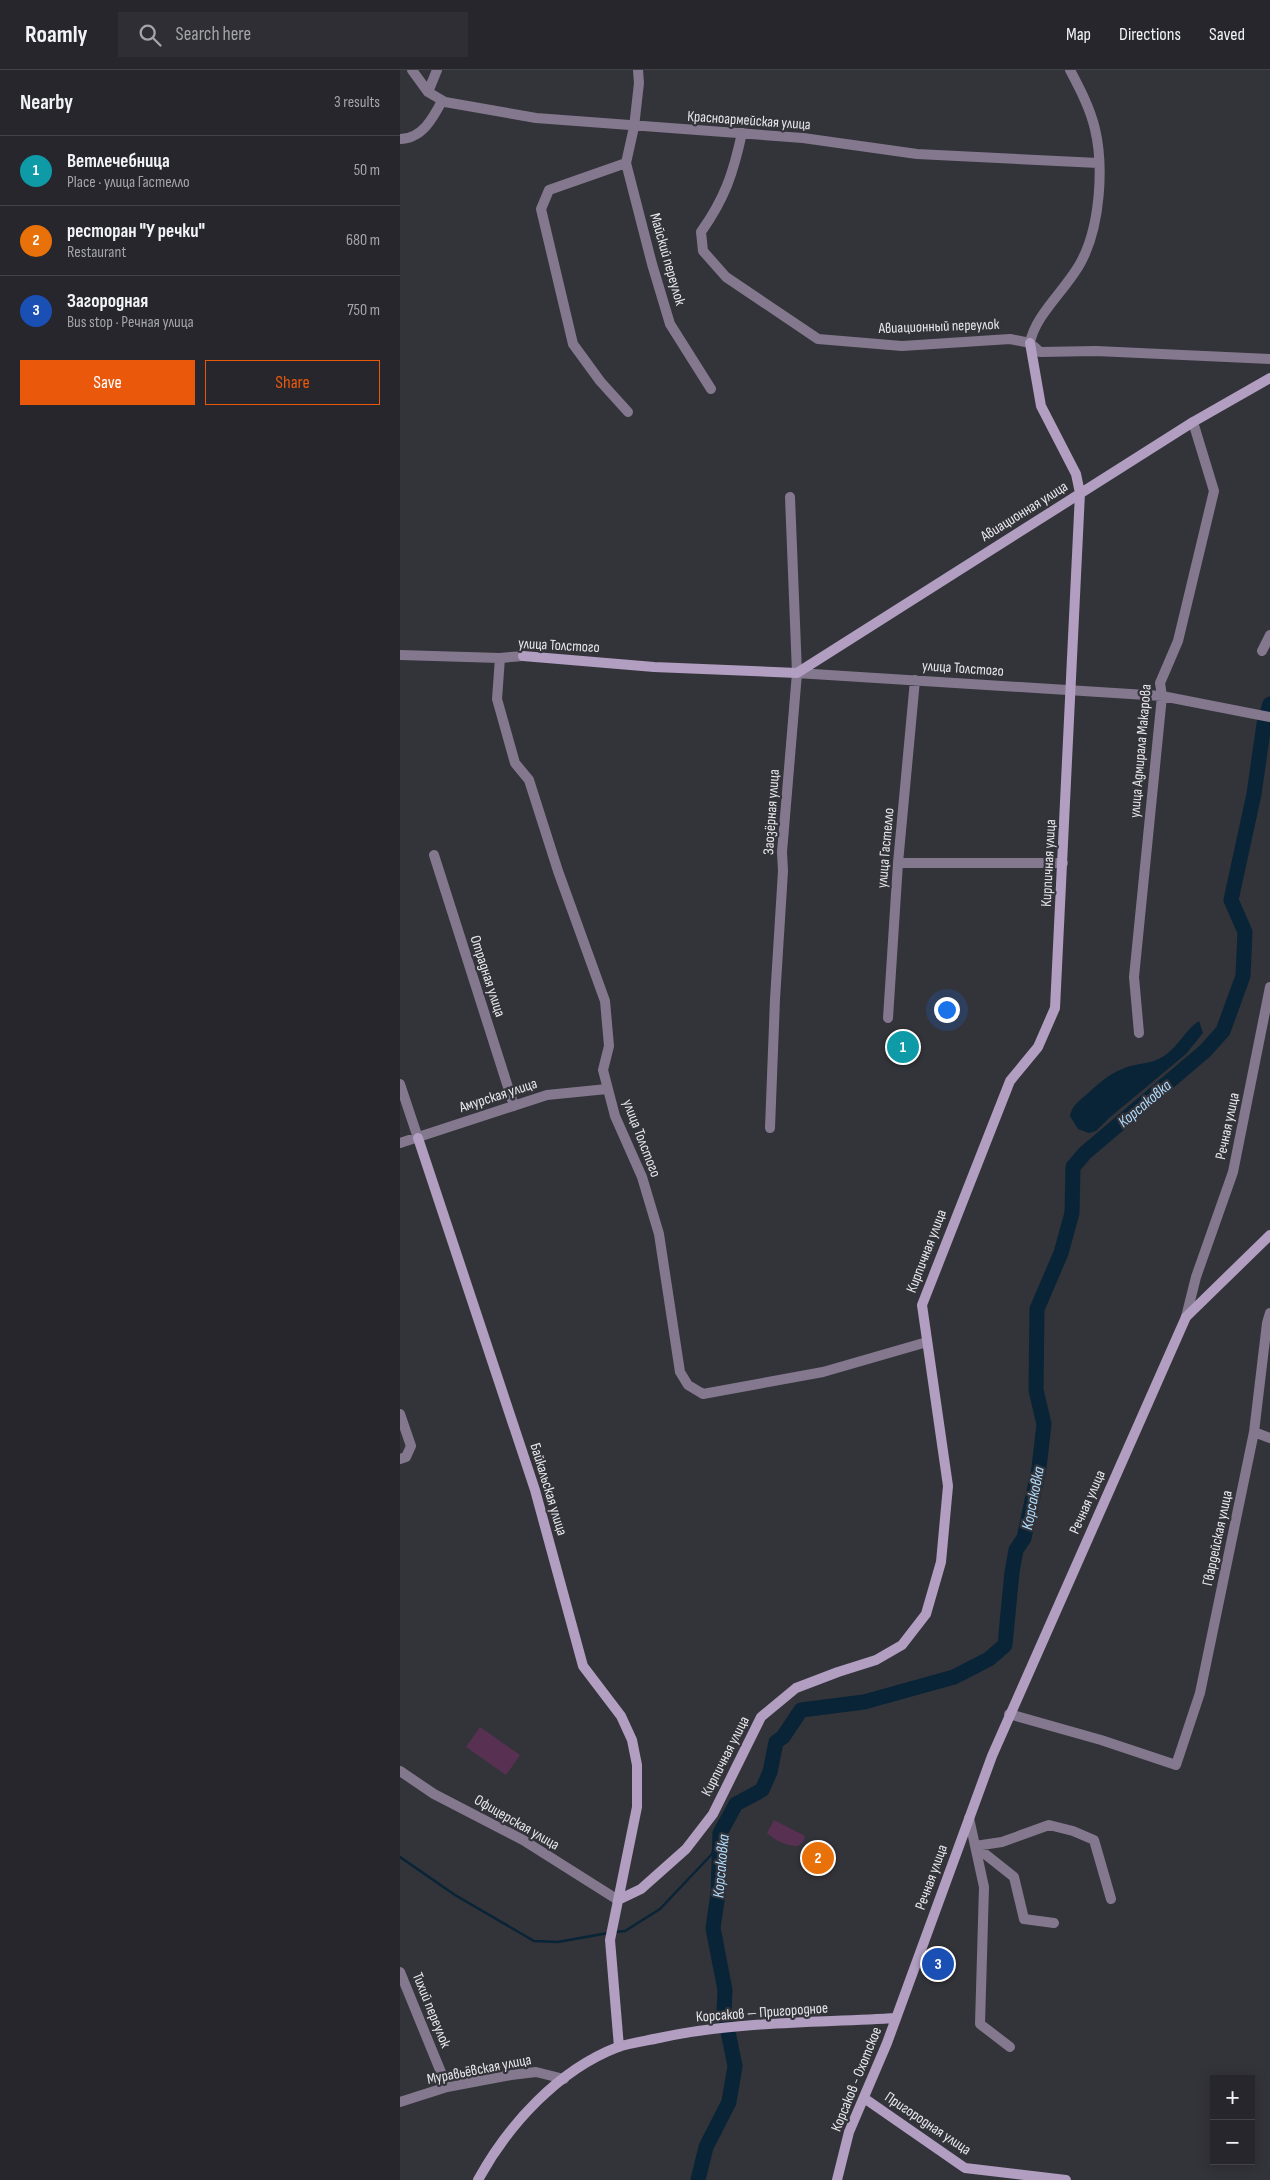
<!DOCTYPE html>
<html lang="en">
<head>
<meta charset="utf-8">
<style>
  :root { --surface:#26262c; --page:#2e2e34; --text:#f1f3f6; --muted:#a4a5a9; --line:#424348; --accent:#ea580c }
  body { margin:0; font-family:"Sofia Sans Condensed",sans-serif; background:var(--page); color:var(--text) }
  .controls { position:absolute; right:15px; bottom:15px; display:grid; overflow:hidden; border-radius:0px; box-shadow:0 2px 12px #0003 }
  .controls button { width:45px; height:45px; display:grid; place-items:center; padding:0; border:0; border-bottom:1px solid var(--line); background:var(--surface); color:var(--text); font:25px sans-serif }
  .you { position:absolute; left:546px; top:939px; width:18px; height:18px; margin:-12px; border:4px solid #fff; border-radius:50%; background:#1a73e8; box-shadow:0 0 0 8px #1a73e833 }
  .badge { display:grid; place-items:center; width:32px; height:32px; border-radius:50%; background:var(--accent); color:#fff; font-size:16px; font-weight:700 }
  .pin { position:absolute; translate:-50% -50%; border:2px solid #fff; box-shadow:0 1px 5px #0006 }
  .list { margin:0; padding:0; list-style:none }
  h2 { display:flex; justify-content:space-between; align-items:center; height:65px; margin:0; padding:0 20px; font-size:21px }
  h2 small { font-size:16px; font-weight:400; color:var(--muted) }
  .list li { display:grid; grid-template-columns:32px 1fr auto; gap:15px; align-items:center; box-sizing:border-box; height:70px; padding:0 20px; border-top:1px solid var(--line) }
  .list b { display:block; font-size:19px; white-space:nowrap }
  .list p { margin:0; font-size:16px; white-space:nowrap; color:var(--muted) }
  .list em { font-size:16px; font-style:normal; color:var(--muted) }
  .actions { display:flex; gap:10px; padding:15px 20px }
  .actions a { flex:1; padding:11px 0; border:1px solid var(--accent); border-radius:0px; text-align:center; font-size:18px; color:var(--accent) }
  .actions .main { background:var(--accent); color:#fff }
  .icon { flex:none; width:28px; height:28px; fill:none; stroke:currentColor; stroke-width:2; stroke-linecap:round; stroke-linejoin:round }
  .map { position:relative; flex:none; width:870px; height:2110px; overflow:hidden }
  header { display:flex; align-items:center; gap:30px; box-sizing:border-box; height:70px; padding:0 25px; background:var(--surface); border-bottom:1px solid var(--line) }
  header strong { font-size:24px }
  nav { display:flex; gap:28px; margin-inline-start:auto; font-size:18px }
  .search { width:350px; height:45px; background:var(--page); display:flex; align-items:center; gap:12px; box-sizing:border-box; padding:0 18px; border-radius:0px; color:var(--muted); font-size:19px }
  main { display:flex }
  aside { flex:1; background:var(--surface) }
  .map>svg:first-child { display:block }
  .green { fill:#583152 }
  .water { fill:#082436 }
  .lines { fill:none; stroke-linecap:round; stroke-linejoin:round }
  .stream { stroke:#082436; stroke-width:2.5 }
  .river { stroke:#082436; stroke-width:15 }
  .street { stroke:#84788e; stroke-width:10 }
  .secondary { stroke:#b19ec0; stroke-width:10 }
  .labels { text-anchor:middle; stroke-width:4.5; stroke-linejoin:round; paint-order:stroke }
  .street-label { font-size:15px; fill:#e7e7ec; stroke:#33333a }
  .water-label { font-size:16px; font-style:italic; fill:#b0dcfe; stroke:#33333a }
</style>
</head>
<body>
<header>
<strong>Roamly</strong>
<div class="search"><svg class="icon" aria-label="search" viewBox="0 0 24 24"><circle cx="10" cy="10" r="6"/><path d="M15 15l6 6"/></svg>Search here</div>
<nav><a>Map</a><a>Directions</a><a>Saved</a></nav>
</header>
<main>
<aside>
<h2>Nearby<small>3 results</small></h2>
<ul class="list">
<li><span class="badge" style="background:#0f9aa8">1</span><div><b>Ветлечебница</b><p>Place · улица Гастелло</p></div><em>50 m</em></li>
<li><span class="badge" style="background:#e8710a">2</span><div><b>ресторан &quot;У речки&quot;</b><p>Restaurant</p></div><em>680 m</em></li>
<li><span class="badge" style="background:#1a4fb4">3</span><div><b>Загородная</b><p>Bus stop · Речная улица</p></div><em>750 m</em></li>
</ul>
<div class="actions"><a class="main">Save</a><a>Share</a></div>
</aside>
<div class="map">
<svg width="870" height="2110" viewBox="0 0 870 2110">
  <rect width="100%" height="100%" fill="#33333a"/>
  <path class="green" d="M80,1657L120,1685L106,1705L66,1677Z
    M374,1750L405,1766L403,1772L398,1776C386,1776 376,1771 367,1763Z"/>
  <path class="water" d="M799,951L803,963L786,984L709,1048L696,1061L689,1063L678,1059L670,1046C672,1036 678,1032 686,1025C699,1013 710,1003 727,997C740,993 752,994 764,986C779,976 785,960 799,951Z"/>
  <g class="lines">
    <path class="stream" d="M0,1787L55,1825L134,1871L158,1872L208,1863
      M214,1862L225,1861L260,1839L312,1784L320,1763"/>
    <path class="river" d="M298,2110L306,2077L329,2032L335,1996L324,1942L325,1920L313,1858L318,1824L320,1763L336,1734L362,1720L370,1702L376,1672L383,1667L401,1640L464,1632L554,1607L589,1589L605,1575L612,1502L616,1480L624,1468L639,1398L644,1354L636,1320L637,1239L661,1183L672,1143L673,1097L685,1083L805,981L823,961L843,906L845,862L831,830L854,724L864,654L870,634"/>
    <path class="street" d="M12,0L28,22L45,32L136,48L403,68L517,84L698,93
      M238,0L239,13L234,57L226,93L252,194L270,254L311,319
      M28,22L37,0
      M342,63C333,104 325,128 301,162L303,181L326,207L418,269L502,276L610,269L630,273L640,282L696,281L870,289
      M0,69C22,69 33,48 42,31
      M226,93L149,120L141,139L173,274L200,311L228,342
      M630,273C635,244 669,217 682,190C700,155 704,97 695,59C690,38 680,19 670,0
      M862,581L870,565
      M0,585L100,588
      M123,586L100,588L97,629L115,693L129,710L158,801L205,931L209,976L203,1000L215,1046L242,1107L259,1164L280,1302L288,1315L303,1324L423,1302L527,1272
      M397,603L762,626L870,647
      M34,785L114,1036
      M498,793H663
      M488,948L498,793L515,610
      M739,963L734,907L762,626L760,613L778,571L814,421L793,352
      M0,1014L18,1068
      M370,1058L375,929L383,801L382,782L397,603L390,427
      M0,1073L147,1025L207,1019
      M786,1247L796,1207L833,1102L870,917
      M0,1344L11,1376L6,1387L0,1389
      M854,1362L870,1368
      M609,1644L701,1670L776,1695L800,1623L854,1362L867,1253L870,1243
      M0,1701L34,1724L123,1770L218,1830
      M569,1748L584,1817L580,1954L610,1977
      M575,1776L602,1772L649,1755L673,1761L694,1770L711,1829
      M575,1776L614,1807L624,1849L654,1853
      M0,1902L47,2017
      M0,2032L47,2017L111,2005L136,2002L164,2009"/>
    <path class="secondary" d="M123,586L254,597L397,603L793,352L870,308
      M18,1068L135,1420L183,1596L221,1646L232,1670L237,1695V1737L210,1870L219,1977
      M218,1830L241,1819L286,1779L313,1744L361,1647L396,1618L438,1602L476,1590L502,1575L526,1544L541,1492L548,1416L522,1235L610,1011L638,977L655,938L680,423L676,404L641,336L630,273
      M464,2028L565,2098L666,2110
      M78,2110C108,2055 158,2000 218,1977C231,1973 245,1971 259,1968C336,1951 417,1953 496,1948
      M437,2110L449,2062L487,1973L592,1686L786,1247L870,1165"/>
  </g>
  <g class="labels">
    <g class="street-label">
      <text transform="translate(349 50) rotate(4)" y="5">Красноармейская улица</text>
      <text transform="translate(268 189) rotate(74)" y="5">Майский переулок</text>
      <text transform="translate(539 256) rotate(-2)" y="5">Авиационный переулок</text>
      <text transform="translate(624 441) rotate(-32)" y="5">Авиационная улица</text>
      <text transform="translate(159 575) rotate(3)" y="5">улица Толстого</text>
      <text transform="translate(563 598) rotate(4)" y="5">улица Толстого</text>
      <text transform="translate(740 681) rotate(-85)" y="5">улица Адмирала Макарова</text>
      <text transform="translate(371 742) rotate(-86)" y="5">Заозёрная улица</text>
      <text transform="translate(485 778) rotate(-85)" y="5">улица Гастелло</text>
      <text transform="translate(648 793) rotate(-87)" y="5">Кирпичная улица</text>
      <text transform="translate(88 906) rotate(72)" y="5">Отрадная улица</text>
      <text transform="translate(98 1025) rotate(-18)" y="5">Амурская улица</text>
      <text transform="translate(827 1056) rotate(-78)" y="5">Речная улица</text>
      <text transform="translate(242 1068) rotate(69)" y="5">улица Толстого</text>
      <text transform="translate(526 1181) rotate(-69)" y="5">Кирпичная улица</text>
      <text transform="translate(149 1419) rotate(73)" y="5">Байкальская улица</text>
      <text transform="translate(687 1432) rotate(-66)" y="5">Речная улица</text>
      <text transform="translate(817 1468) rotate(-78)" y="5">Гвардейская улица</text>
      <text transform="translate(325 1686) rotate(-63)" y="5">Кирпичная улица</text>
      <text transform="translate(117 1752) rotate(30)" y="5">Офицерская улица</text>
      <text transform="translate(531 1807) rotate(-70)" y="5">Речная улица</text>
      <text transform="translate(32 1940) rotate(68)" y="5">Тихий переулок</text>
      <text transform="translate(362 1942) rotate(-4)" y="5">Корсаков — Пригородное</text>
      <text transform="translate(79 1999) rotate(-11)" y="5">Муравьёвская улица</text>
      <text transform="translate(456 2009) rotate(-68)" y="5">Корсаков - Охотское</text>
      <text transform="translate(528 2053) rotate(34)" y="5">Пригородная улица</text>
    </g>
    <g class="water-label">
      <text transform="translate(744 1033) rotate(-40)" y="6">Корсаковка</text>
      <text transform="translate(632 1428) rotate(-79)" y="6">Корсаковка</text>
      <text transform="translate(320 1796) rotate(-85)" y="6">Корсаковка</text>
    </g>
  </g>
</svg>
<div class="controls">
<button>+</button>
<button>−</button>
</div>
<div class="you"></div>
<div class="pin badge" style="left:503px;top:977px;background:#0f9aa8">1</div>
<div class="pin badge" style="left:418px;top:1788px;background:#e8710a">2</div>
<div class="pin badge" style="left:538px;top:1894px;background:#1a4fb4">3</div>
</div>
</main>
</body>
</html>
